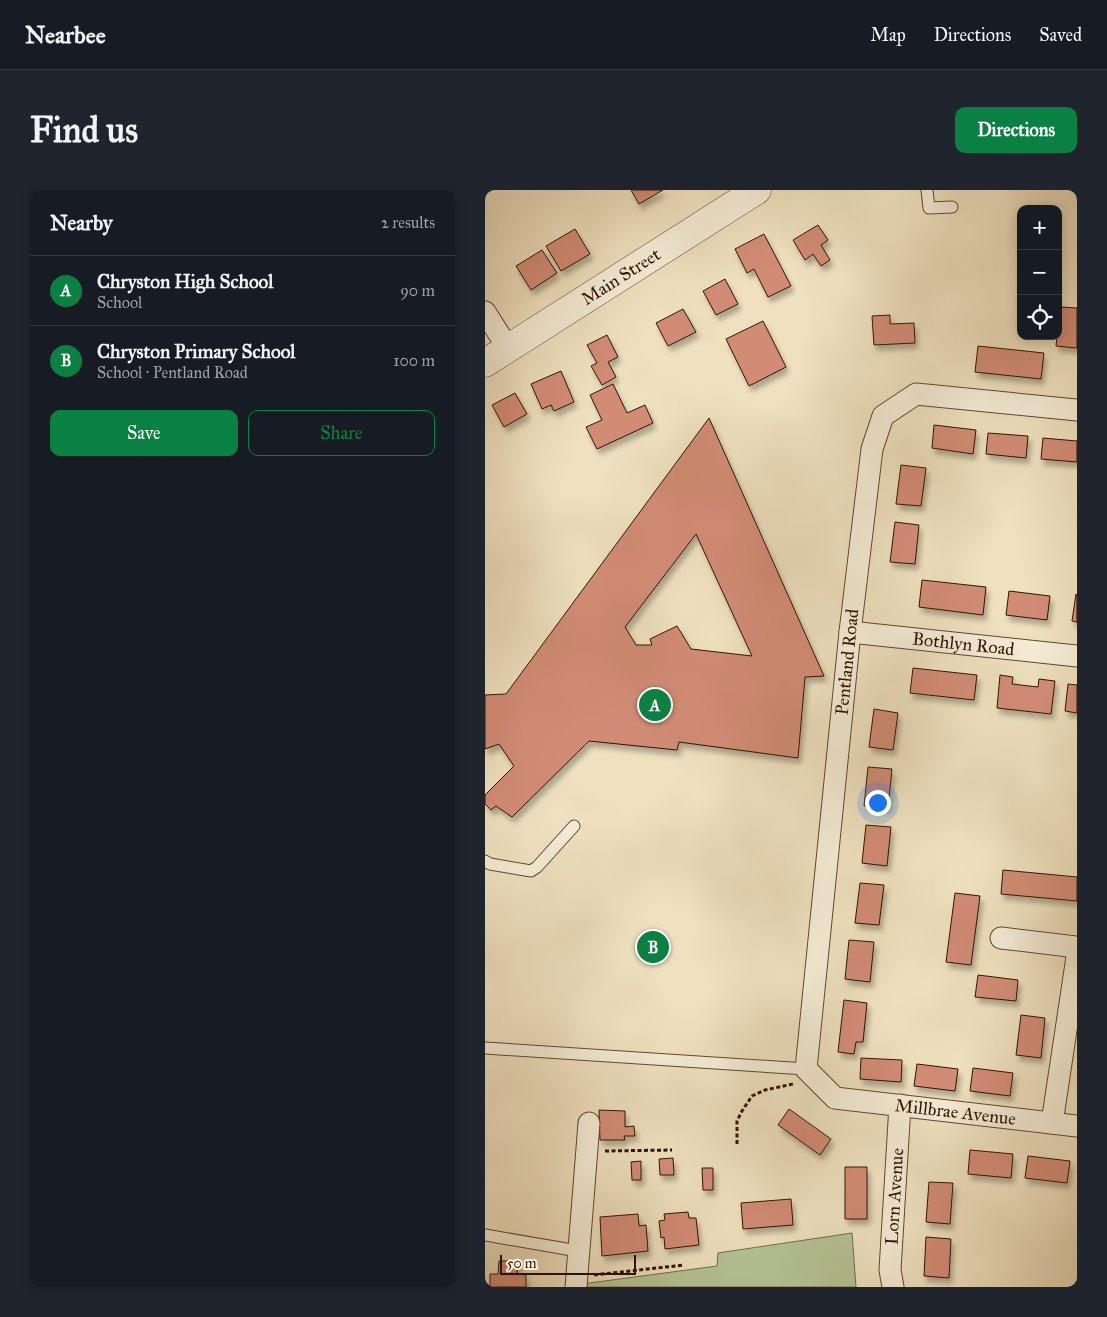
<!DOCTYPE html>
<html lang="en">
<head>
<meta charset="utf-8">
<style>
  :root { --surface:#171b24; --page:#20242c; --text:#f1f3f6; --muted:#9ea1a6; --line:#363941; --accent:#0b8043 }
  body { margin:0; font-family:"IM FELL Great Primer",serif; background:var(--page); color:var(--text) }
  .controls { position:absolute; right:15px; top:15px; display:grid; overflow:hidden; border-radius:10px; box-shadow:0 2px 12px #0003 }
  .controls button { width:45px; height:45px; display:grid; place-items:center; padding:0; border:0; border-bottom:1px solid var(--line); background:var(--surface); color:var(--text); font:25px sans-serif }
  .scale { position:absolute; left:15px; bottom:12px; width:136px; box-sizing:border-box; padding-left:5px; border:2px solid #311300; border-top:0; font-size:14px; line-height:18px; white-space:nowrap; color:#311300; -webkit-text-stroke:4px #f5ecd6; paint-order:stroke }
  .you { position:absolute; left:392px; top:612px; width:18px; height:18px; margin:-12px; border:4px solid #fff; border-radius:50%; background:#1a73e8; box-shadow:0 0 0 8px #1a73e833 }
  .badge { display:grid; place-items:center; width:32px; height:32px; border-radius:50%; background:var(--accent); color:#fff; font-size:16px; font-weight:700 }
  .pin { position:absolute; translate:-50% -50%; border:2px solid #fff; box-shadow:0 1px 5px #0006 }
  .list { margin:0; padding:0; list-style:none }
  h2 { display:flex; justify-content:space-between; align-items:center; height:65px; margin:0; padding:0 20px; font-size:21px }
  h2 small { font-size:16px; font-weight:400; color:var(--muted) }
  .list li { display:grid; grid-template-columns:32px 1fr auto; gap:15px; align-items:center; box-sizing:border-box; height:70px; padding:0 20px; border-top:1px solid var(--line) }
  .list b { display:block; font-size:19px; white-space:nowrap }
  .list p { margin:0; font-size:16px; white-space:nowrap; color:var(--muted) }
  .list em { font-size:16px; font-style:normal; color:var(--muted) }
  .actions { display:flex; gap:10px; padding:15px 20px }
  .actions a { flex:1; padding:11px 0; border:1px solid var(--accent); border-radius:10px; text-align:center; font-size:18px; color:var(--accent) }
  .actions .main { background:var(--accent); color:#fff }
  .icon { flex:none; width:28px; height:28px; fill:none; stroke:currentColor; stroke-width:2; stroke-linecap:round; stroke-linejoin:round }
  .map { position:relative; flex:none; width:592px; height:1097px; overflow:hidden; border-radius:10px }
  header { display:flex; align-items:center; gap:30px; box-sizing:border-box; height:70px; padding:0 25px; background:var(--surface); border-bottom:1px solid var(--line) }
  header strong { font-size:24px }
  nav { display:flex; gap:28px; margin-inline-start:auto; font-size:18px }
  .intro { display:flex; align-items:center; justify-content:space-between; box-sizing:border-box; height:120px; padding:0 30px }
  h1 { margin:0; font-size:35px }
  .button { padding:12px 22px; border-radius:10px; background:var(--accent); color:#fff; font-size:18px; font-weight:700 }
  main { display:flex; gap:30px; padding:0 30px }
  aside { flex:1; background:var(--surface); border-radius:10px; box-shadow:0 2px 12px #0003 }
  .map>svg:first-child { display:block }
  .grass { fill:#b5c395; stroke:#736b4a }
  .building { fill:#d28c76; stroke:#311300; fill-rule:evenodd; filter:url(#shadow) }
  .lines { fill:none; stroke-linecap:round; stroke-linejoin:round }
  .service-casing { stroke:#604630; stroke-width:13 }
  .minor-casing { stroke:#604630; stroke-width:23 }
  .tertiary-casing { stroke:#604630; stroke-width:29 }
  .path { stroke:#311300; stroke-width:3; stroke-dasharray:4 2.5; stroke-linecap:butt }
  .service { stroke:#f5ecd6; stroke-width:11 }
  .minor { stroke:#f5ecd6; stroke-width:21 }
  .tertiary { stroke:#f5ecd6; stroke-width:28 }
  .labels { text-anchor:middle; stroke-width:4; stroke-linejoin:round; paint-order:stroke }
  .street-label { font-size:18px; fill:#311300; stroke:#f5ecd6 }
</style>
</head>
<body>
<header>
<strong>Nearbee</strong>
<nav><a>Map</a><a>Directions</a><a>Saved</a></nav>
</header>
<div class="intro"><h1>Find us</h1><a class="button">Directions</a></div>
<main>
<aside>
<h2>Nearby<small>2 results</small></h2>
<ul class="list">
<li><span class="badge">A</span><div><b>Chryston High School</b><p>School</p></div><em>90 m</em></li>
<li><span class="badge">B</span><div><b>Chryston Primary School</b><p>School · Pentland Road</p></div><em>100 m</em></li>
</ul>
<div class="actions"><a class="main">Save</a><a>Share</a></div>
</aside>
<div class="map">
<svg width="592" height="1097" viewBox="0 0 592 1097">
  <defs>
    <filter id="shadow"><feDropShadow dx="3" dy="5.5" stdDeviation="2.5" flood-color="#0004"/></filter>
  </defs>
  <rect width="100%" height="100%" fill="#efe1c0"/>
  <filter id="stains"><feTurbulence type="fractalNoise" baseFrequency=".004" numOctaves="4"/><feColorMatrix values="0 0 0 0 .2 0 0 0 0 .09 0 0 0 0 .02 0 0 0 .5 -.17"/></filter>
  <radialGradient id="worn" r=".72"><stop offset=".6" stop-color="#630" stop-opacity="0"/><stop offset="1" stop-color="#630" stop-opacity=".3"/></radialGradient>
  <path class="grass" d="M367,1043L371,1097H97V1094L232,1076L233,1063Z"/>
  <path class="building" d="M146,0H178L154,14Z
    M333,35L343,50L336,55L345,70L336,76L328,64L320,70L308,50Z
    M90,39L105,64L76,81L61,56Z
    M279,44L306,96L283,107L269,79L262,83L250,59Z
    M57,60L72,83L46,100L31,76Z
    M240,89L253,114L231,125L218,101Z
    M575,117L592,118V158L571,156L572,146H573Z
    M198,119L211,142L183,156L171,133Z
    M405,125V134L429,133L430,153L389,155L387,126Z
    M278,131L301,177L264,196L241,149Z
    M122,145L133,167L123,172L131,187L117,195L106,176L112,173L102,155Z
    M493,156L559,163L556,189L490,182Z
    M76,181L89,212L69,221L66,215L57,219L46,194Z
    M128,194L142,223L160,215L168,233L112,259L101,237L117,230L105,205Z
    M30,203L42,224L19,237L7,215Z
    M224,228L339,486L320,487L313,568L194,552L192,560L104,551L27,627L11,616L6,620L0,614V605L29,576L14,554L0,559V505L21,504ZM211,344L267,466L206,459L192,436L165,449L167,455H151L140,437Z
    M449,235L491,240L488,264L447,258Z
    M503,243L543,246L541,268L501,264Z
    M558,248L592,251V272L556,269Z
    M416,275L441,278L436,316L411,314Z
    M410,332L434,335L430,374L405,372Z
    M437,390L501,397L498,425L434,417Z
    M524,401L565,406L562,430L521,425Z
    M591,404L592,405V432L587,431Z
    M428,478L492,485L489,510L425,503Z
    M515,485L528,487L527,494L553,497L554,489L570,491L566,524L512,518Z
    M583,494L592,495V523L580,521Z
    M389,519L413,523L408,560L384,557Z
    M383,577L407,579L403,618L379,616Z
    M381,635L406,637L402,676L377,673Z
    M518,680L592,687V711L516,704Z
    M375,693L399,695L394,735L370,733Z
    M470,703L495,706L486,775L461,772Z
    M364,750L389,752L385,792L360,789Z
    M493,785L533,790L531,811L490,807Z
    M359,810L382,813L378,852H371L369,864L353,862Z
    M536,825L560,828L556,868L531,865Z
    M376,868L417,870L416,892L375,889Z
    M432,874L473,879L470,901L429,896Z
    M488,878L528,883L525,906L485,901Z
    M304,919L346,949L335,965L293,935Z
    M114,920L140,921V937L149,936L150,946H139L140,950H115Z
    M485,960L528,964L526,988L483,984Z
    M543,966L585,971L582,993L540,988Z
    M188,968L189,985H175L174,969Z
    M156,971V990H147L146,972Z
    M360,977H382V1029H360Z
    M217,978H228V1000H218Z
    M444,992L468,993L465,1034L441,1032Z
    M306,1009L308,1035L258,1039L256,1013Z
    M203,1022L204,1028H211L214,1055L180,1059L179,1047L176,1048L174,1031L180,1030L179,1024Z
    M153,1024L154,1036L161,1035L163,1061L117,1066L115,1027Z
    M441,1047L466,1049L464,1088L439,1086Z
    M14,1071H33L32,1084L41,1085V1097H5V1084H13Z"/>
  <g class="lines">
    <defs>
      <path id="service" d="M442,0L444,18L467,17
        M0,671L5,674L46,681L52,677L89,636
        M0,858L321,879
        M0,1045L93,1061"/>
      <g id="minor">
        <path d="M0,122L23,158"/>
        <path id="s1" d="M592,220L431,204L398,226L387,259L365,442L321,879L350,908L592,936"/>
        <path id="s2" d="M365,442L592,466"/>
        <path d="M516,748L592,757"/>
        <path d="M567,933L592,767"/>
        <path d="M91,1097L104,933"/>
        <path id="s3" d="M408,1097L405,1080L415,915"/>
      </g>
      <g id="tertiary">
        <path id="s4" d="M0,173L272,0"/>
      </g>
    </defs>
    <use href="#service" class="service-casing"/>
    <use href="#minor" class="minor-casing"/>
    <use href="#tertiary" class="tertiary-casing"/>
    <path class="path" d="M252,954V931L257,921L267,906L280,900L308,894
      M120,961L187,960
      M109,1085L199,1075"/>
    <use href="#service" class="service"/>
    <use href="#minor" class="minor"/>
    <use href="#tertiary" class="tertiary"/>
  </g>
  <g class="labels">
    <g class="street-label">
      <text dy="6" stroke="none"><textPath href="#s4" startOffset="161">Main Street</textPath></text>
      <text dy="6" stroke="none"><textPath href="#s2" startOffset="114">Bothlyn Road</textPath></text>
      <text transform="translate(362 472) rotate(-84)" y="6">Pentland Road</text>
      <text dy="6" stroke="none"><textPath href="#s1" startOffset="1022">Millbrae Avenue</textPath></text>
      <text dy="6" stroke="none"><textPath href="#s3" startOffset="91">Lorn Avenue</textPath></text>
    </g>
  </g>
  <rect width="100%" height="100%" filter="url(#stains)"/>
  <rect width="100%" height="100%" fill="url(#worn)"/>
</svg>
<div class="controls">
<button>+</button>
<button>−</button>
<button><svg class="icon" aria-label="locate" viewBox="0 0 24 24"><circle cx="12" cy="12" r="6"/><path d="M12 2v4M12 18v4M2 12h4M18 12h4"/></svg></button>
</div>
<div class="scale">50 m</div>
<div class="you"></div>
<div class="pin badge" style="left:170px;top:515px">A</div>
<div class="pin badge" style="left:168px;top:757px">B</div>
</div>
</main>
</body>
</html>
